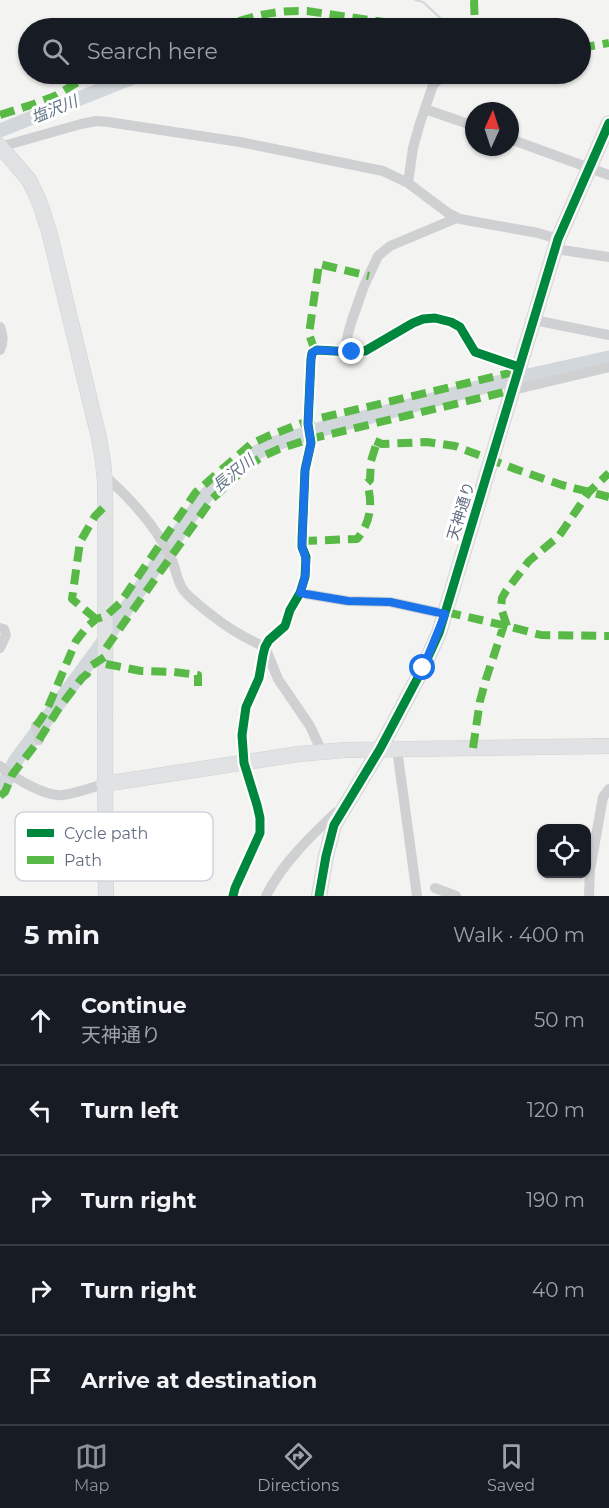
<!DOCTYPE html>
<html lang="en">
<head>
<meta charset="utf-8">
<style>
  :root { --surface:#171b24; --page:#242831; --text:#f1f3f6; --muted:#9ea1a6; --line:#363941; --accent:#8c9099 }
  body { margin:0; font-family:Montserrat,"Noto Sans JP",sans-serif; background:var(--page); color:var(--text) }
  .controls { position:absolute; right:18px; bottom:18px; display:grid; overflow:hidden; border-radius:12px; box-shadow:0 2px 4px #0004 }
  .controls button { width:54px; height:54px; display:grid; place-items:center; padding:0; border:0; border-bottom:2px solid var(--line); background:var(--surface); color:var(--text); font:30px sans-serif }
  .compass { position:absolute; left:465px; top:102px; width:54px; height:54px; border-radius:50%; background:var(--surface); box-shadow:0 2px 4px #0004; rotate:3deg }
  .stop { position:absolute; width:18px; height:18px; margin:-14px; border:4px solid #1a73e8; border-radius:50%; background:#fff }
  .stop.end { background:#1a73e8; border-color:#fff; box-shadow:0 2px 6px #0008 }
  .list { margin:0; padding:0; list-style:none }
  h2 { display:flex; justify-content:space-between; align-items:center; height:78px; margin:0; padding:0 24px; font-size:26px }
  h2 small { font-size:20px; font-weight:400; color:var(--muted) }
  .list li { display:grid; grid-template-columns:39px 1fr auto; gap:18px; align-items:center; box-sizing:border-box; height:90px; padding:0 24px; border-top:2px solid var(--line) }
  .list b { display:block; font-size:22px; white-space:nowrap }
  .list p { margin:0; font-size:20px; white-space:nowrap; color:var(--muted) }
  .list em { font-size:20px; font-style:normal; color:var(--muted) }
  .icon { flex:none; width:33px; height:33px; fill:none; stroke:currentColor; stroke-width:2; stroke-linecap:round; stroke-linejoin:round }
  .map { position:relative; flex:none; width:609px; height:896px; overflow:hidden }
  .search { position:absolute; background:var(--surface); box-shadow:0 2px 4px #0004; left:18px; right:18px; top:18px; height:66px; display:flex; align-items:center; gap:15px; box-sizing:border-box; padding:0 21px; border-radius:33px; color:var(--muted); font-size:22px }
  .sheet { height:528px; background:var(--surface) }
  nav { display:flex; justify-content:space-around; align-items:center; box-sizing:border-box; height:84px; border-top:2px solid var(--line); background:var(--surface); font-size:16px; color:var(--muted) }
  nav a { display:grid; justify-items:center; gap:3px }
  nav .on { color:var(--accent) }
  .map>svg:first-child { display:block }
  .water { fill:#d2d7db }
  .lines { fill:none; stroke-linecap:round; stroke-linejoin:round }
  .stream { stroke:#d2d7db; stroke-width:2 }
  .river { stroke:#d2d7db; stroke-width:15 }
  .secondary-casing { stroke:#d0d1d2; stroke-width:16 }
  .street { stroke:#cfd0d1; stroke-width:10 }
  .secondary { stroke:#e1e2e3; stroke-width:15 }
  .quiet { stroke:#58b947; stroke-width:8; stroke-dasharray:15 8; stroke-linecap:butt }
  .cycleway-casing { stroke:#fff; stroke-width:13 }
  .cycleway { stroke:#00873e; stroke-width:9 }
  .route { stroke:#1a73e8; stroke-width:8 }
  .labels { text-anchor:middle; stroke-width:6; stroke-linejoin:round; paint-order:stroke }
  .street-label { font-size:15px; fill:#626d83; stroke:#fff }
  .water-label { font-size:16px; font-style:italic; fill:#627588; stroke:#fff }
  .key { fill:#fff; stroke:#d0d3da; stroke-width:1.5 }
  .key-label { font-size:16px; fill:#626d83 }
</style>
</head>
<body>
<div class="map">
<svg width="609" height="896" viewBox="0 0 609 896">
  <rect width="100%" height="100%" fill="#f3f4f1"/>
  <path class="water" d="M120,74H168L133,85L0,138V123Z"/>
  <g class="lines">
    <path class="stream" d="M415,0L423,2L449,26"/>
    <path class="river" d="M0,790C10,778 9,767 20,755L97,651L189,518L207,494L250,456L273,444L322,429L497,383L609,358"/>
    <defs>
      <path id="secondary" d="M0,146L29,180L39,201L49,231L99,438L103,462L105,482C106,620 104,758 106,896
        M104,784L299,754L345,750L609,746
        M319,896L326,856L334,825L380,749L423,668L439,633L558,239L609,123"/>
    </defs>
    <use href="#secondary" class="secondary-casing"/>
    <path class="street" d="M425,109L474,126
      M510,139L609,175
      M0,147L81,124L96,121L108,122L240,142L383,171L408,183L448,213L460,219L538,233L558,239
      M408,183L413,148L420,123L433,85L445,74
      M555,249L609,257
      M534,320L609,335
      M0,327C3,336 4,341 0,350
      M345,351L348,334L352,320L364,286L378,256L390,246L457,218
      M513,390L609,367
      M105,476C131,499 156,526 171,558C177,570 176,582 185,592C189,597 195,601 199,605C222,624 238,635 265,647L278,679L310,726L322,752
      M300,593L348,601L390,602L445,614
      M0,628L4,629L6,635L0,648
      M36,726L39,740
      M397,749L417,896
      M0,766C14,778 45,797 63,795C77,793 91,788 104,784
      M435,888L456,896
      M233,896L235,888L260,833V818L257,805L244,763L242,735L246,707L259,678L263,655L265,647L269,640L285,626L290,610L300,593L305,577L306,557L302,547V541L305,470L311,443L308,424L311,359L312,353L317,350L352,352L365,351L413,323L423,319L435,318L451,322L460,327L475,352L519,367
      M266,896C282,864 309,838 335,813L339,811
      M589,896L590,870L603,797L609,789"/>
    <use href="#secondary" class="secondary"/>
    <path class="quiet" d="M474,0L475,28
      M217,28C251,17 271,10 307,11L419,27L440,28
      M580,48L609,43
      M0,115L34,104L55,96L91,74
      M315,351L309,334L319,264L369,276
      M375,441L382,444L427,442L455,446L518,470L562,485L609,497
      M302,541L357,539C371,522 373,504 367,483L370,480L371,461L377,442
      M446,612L507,626L541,635L609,636
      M96,619L72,599L80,542L95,516L105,506
      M507,626L501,608L502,598L506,591L529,561L559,536L589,492L609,473
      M106,648L212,499L239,474L261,457L279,449L310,439L513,390
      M106,664L141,671L174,672L198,675V686
      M36,726L46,712L76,641L87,627L96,619L106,616L120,603L196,492L251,444L268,436L308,421L518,371
      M473,748L480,701L486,679L504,625
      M0,796L5,792L12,775L39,740L59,708L82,678L87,674L91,666L106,656"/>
    <defs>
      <path id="cycleway" d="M233,896L235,888L260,833V818L257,805L244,763L242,735L246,707L259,678L263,655L265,647L269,640L285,626L290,610L300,593L305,577L306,557L302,547V541L305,470L311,443L308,424L311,359L312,353L317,350L352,352L365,351L413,323L423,319L435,318L451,322L460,327L475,352L519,367
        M319,896L326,856L334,825L380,749L423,668L439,633L558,239L609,123"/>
    </defs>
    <use href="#cycleway" class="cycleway-casing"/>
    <use href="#cycleway" class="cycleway"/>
  </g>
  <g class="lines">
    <path class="route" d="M352,352L317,350L312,353L311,359L308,424L311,443L305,470L302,547C309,564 306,576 300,593L348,601L390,602L445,614L423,668"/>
  </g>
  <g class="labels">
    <g class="street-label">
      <text transform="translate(461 511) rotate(-73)" y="5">天神通り</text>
    </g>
    <g class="water-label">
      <text transform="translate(54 109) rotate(-22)" y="6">塩沢川</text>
      <text transform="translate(233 473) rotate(-39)" y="6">長沢川</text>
    </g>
  </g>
  <rect x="15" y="812" width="198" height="69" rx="9" class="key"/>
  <rect x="27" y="829" width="27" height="8" fill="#00873e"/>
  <rect x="27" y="856" width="27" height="8" fill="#58b947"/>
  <g class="key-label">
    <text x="64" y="839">Cycle path</text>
    <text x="64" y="866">Path</text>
  </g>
</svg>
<div class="controls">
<button><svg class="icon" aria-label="locate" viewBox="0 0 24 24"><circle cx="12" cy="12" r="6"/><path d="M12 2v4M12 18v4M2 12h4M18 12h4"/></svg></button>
</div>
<svg class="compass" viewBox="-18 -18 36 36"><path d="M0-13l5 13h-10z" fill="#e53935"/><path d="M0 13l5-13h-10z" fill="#9ea1a6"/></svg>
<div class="stop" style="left:423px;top:668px"></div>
<div class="stop end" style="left:352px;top:352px"></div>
<div class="search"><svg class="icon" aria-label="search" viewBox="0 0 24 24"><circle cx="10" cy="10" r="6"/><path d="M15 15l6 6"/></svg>Search here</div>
</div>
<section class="sheet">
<h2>5 min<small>Walk · 400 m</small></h2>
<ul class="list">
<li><svg class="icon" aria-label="ahead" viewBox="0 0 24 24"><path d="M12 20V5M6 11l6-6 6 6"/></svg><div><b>Continue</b><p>天神通り</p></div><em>50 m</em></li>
<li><svg class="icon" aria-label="left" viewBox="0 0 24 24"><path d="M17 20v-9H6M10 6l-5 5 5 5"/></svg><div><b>Turn left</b></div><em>120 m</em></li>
<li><svg class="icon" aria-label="right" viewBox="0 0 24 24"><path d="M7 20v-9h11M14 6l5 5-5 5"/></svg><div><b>Turn right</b></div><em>190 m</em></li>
<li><svg class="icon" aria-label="right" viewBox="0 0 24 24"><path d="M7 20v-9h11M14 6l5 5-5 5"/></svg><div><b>Turn right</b></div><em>40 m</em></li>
<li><svg class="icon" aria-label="arrive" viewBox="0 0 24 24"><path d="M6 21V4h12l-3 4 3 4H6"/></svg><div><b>Arrive at destination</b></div></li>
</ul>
</section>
<nav>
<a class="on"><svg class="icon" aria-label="map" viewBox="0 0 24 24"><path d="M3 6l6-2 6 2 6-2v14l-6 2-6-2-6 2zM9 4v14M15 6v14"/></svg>Map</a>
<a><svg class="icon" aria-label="directions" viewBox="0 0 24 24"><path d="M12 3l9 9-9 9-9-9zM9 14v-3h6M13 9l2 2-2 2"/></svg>Directions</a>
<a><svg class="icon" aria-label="saved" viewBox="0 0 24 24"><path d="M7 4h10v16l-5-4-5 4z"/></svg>Saved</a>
</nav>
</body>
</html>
